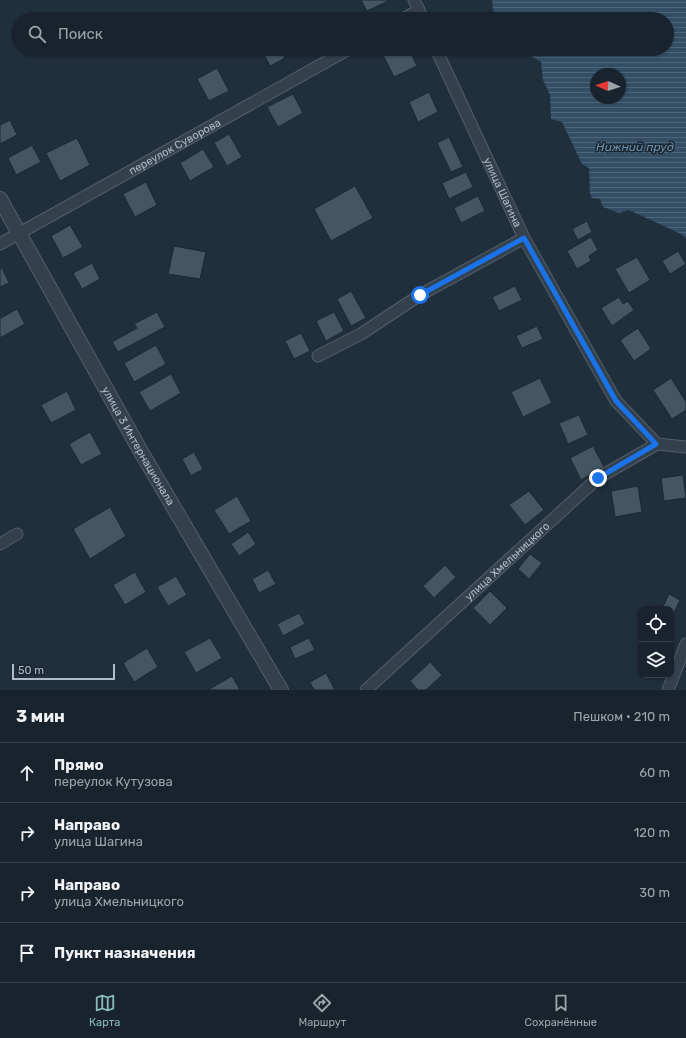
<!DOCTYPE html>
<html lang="ru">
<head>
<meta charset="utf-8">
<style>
  :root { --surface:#18232d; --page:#252f39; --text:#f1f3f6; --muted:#9fa4aa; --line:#364049; --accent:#8bbbb9 }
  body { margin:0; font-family:Rubik,sans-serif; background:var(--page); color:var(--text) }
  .controls { position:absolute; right:12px; bottom:12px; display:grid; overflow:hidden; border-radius:8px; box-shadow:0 1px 3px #0004 }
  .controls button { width:36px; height:36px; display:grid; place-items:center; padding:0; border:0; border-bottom:1px solid var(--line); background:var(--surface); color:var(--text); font:20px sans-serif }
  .compass { position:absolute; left:590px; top:68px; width:36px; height:36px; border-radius:50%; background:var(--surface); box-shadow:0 1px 3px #0004; rotate:273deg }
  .scale { position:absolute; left:12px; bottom:10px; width:103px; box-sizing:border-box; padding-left:4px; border:2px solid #afbcc8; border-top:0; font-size:11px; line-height:14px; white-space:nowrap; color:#afbcc8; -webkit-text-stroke:3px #1a2631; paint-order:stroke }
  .stop { position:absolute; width:12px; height:12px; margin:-9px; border:3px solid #1a73e8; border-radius:50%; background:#fff }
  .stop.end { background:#1a73e8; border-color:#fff; box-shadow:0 1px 4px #0008 }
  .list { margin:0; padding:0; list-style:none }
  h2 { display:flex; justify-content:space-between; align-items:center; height:52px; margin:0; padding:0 16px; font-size:17px }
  h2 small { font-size:13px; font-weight:400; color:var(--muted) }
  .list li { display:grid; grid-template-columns:26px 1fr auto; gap:12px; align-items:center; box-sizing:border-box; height:60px; padding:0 16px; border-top:1px solid var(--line) }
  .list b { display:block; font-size:15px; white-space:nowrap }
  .list p { margin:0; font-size:13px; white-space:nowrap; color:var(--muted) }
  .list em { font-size:13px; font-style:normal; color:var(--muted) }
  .icon { flex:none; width:22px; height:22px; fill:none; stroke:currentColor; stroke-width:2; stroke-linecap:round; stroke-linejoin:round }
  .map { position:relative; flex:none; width:686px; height:690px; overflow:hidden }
  .search { position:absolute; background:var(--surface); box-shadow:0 1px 3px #0004; left:12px; right:12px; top:12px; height:44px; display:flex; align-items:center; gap:10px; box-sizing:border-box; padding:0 14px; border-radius:22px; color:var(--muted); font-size:15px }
  .sheet { height:292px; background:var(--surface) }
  nav { display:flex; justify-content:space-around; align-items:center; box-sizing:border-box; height:56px; border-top:1px solid var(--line); background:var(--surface); font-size:11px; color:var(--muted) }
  nav a { display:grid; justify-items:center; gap:2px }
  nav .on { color:var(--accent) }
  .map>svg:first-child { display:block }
  .water { fill:url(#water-rules); fill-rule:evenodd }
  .building { fill:#445563; stroke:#1c2833 }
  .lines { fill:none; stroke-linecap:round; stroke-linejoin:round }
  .minor-casing { stroke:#525f6a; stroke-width:13 }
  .tertiary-casing { stroke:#525f6a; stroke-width:16 }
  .minor { stroke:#34414c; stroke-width:11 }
  .tertiary { stroke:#34414c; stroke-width:14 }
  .route { stroke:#1a73e8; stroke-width:5 }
  .labels { text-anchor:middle; stroke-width:3; stroke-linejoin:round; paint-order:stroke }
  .street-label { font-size:11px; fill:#afbcc8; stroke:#1a2631 }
  .water-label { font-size:12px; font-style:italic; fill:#6e91ae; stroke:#1a2631 }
</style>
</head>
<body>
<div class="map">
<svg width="686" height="690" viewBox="0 0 686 690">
  <defs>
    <pattern id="water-rules" width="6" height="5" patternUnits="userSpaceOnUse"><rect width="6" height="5" fill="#334e65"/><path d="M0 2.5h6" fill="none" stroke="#4e667a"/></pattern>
  </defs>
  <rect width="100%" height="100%" fill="#202f3c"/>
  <path class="water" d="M492,0H686V238L681,234L629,210L619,213L603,207L600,199L592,198L590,194L589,168L582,164L562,122L551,119L550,95L543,80L541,62C532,56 525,52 515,54L509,49H667V19H498L493,10ZM596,74H620V98H596Z"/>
  <path class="building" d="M361,0H387L388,1L367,11Z
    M261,49H280L285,58L270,66Z
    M380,49H409L417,66L394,77Z
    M217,68L229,91L209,101L197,79Z
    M429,92L438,112L418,122L409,102Z
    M293,94L303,113L278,127L267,107Z
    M10,120L17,135L0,144V125Z
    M229,134L242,157L227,166L214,143Z
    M449,137L463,167L451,172L437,143Z
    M77,138L90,165L60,181L46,153Z
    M32,145L41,162L16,175L8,158Z
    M203,149L214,167L190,181L180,163Z
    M466,172L473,187L449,199L442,183Z
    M146,182L157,205L135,217L123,194Z
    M355,186L373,218L331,241L314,209Z
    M478,196L485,211L461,223L454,208Z
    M587,221L592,232L578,240L572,229Z
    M70,225L83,247L63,258L51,236Z
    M591,237L598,250L589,256L591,261L577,269L567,251Z
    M174,246L206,252L200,279L168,274Z
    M678,251L686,264L670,274L662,261Z
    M637,257L650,280L629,293L615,269Z
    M92,263L100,279L82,289L73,273Z
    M2,268L9,283L0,287V269Z
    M515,286L522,300L499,311L492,297Z
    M351,291L366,318L351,326L337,299Z
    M619,297L623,304L628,301L634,310L612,326L601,308Z
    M17,309L25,324L0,338V316L1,318Z
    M157,312L165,327L118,352L112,342L137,328L134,324Z
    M334,312L344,331L326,341L316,321Z
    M537,326L543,339L522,348L516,336Z
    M638,328L651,349L634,361L620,340Z
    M301,333L310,351L294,359L285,341Z
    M156,345L166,364L134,382L124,363Z
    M171,374L181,393L150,411L139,392Z
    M540,378L552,403L523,417L511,392Z
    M671,378L686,402V410L672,419L653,390Z
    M67,391L76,410L51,423L41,405Z
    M579,415L588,435L568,444L559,423Z
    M90,432L102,454L81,465L69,444Z
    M593,446L604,467L581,480L570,458Z
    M194,452L203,469L191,476L182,459Z
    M683,475L686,498L664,501L661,478Z
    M638,486L642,512L615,517L611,491Z
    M529,491L544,510L525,525L509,505Z
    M237,496L251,521L229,534L214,510Z
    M110,507L126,536L90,559L73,529Z
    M248,532L256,544L239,556L231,544Z
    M530,554L542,563L529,579L518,569Z
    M445,565L456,577L434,598L423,586Z
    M268,570L276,584L259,593L252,579Z
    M135,572L146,592L125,605L113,585Z
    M176,576L187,595L168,606L157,587Z
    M490,591L507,608L490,625L473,608Z
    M669,594L680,600L671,619V609H662Z
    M299,613L305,624L283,636L277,624Z
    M210,638L222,658L196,673L184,652Z
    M309,638L315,650L295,659L290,647Z
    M147,648L158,667L134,682L123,663Z
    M430,662L442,675L426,690H418L410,681Z
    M326,673L335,690H314L310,682Z
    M232,676L240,690H208Z"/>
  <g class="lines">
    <defs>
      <g id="minor">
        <path d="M414,0L423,19"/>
        <path d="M403,19L419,10"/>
        <path id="s1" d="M436,49L524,238L616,401L657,444L686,447"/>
        <path id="s2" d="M0,244L349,49"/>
        <path d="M318,356L361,334L420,295L524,238"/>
        <path d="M0,544L17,534"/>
        <path id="s3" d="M366,690L598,478L657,444"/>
        <path d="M668,690L686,644"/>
      </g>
      <g id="tertiary">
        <path id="s4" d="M0,199L140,450L281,690"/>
      </g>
    </defs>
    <use href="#minor" class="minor-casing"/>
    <use href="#tertiary" class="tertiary-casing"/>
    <use href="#minor" class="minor"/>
    <use href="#tertiary" class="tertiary"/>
  </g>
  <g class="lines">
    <path class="route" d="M420,295L524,238L616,401L656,444L598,478"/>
  </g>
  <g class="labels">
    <g class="street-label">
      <text dy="4" stroke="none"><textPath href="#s2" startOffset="200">переулок Суворова</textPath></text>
      <text dy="4" stroke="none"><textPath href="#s1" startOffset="158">улица Шагина</textPath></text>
      <text dy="4" stroke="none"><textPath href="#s4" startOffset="283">улица 3 Интернационала</textPath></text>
      <text dy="4" stroke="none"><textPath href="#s3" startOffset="191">улица Хмельницкого</textPath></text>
    </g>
    <g class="water-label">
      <text x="635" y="151">Нижний пруд</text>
    </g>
  </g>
</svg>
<div class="controls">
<button><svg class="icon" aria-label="locate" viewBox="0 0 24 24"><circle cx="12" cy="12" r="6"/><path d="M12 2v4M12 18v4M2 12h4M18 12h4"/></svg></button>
<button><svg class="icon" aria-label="layers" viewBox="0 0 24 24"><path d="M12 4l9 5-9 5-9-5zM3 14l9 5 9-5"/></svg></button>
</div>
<svg class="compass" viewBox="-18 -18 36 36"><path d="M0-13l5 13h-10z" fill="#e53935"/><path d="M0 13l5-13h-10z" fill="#9fa4aa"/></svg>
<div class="scale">50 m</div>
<div class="stop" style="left:420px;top:295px"></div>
<div class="stop end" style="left:598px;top:478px"></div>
<div class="search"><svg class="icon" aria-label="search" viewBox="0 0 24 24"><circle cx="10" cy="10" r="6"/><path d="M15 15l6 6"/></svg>Поиск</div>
</div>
<section class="sheet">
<h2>3 мин<small>Пешком · 210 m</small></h2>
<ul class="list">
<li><svg class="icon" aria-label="ahead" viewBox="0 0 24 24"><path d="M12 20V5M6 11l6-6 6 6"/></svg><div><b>Прямо</b><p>переулок Кутузова</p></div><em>60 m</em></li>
<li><svg class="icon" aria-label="right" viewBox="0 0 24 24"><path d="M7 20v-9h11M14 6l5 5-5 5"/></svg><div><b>Направо</b><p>улица Шагина</p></div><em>120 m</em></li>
<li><svg class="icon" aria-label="right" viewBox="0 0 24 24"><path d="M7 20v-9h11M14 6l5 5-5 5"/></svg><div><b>Направо</b><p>улица Хмельницкого</p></div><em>30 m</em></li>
<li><svg class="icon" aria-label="arrive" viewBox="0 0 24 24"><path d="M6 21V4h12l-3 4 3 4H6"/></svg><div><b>Пункт назначения</b></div></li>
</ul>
</section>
<nav>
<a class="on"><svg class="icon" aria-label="map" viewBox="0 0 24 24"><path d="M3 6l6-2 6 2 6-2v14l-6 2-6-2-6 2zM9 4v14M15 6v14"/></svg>Карта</a>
<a><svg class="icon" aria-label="directions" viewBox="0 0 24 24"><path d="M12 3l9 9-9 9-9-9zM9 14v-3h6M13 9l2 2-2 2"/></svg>Маршрут</a>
<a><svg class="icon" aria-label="saved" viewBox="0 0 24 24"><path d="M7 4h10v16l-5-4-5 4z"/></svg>Сохранённые</a>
</nav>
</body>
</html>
